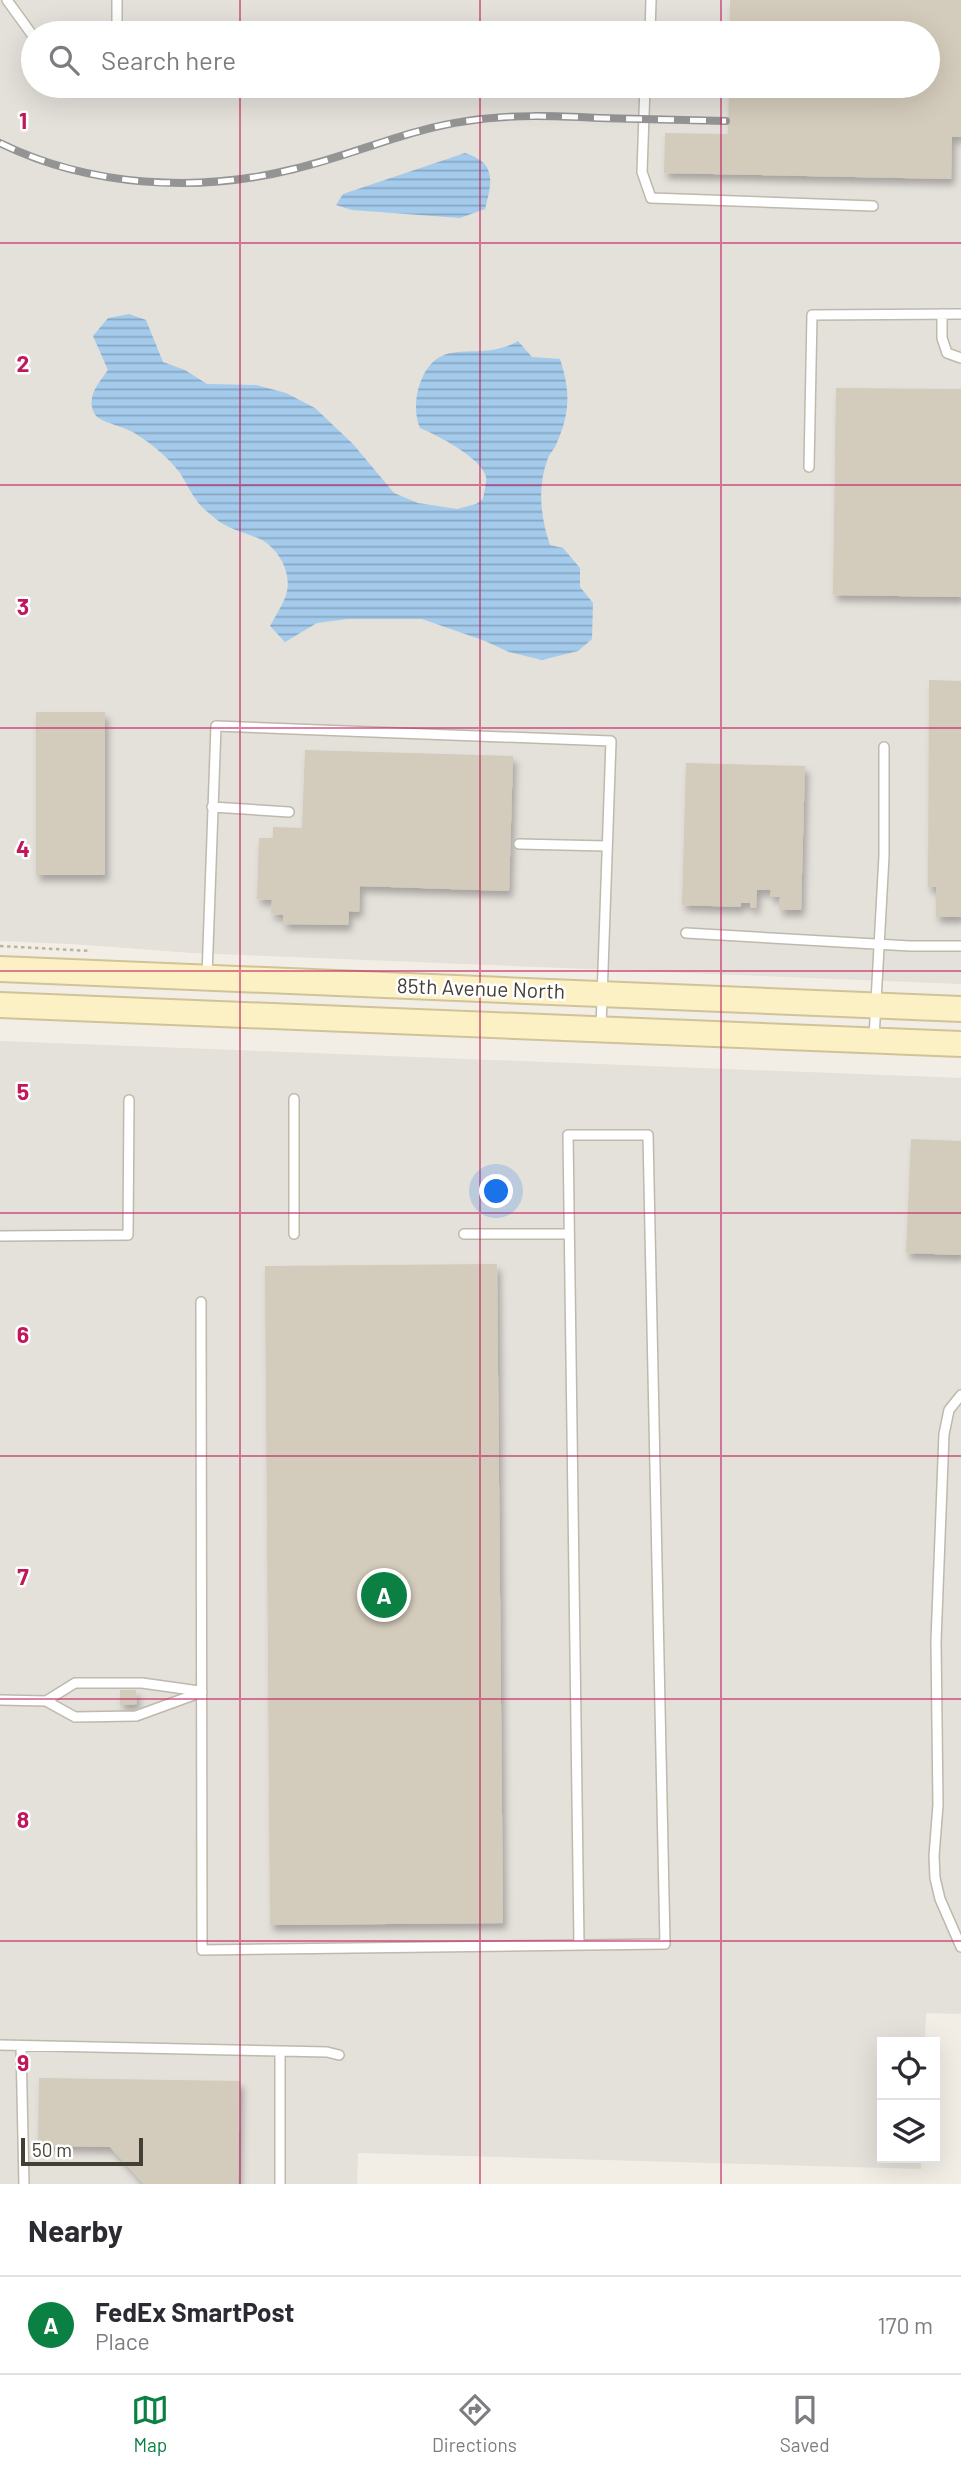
<!DOCTYPE html>
<html lang="en">
<head>
<meta charset="utf-8">
<style>
  :root { --surface:#fff; --page:#f2f2f3; --text:#2b2b33; --muted:#7c7c81; --line:#e1e1e2; --accent:#0b8043 }
  body { margin:0; font-family:Barlow,sans-serif; background:var(--page); color:var(--text) }
  .controls { position:absolute; right:21px; bottom:21px; display:grid; overflow:hidden; border-radius:0px; box-shadow:0 7px 28px #0002 }
  .controls button { width:63px; height:63px; display:grid; place-items:center; padding:0; border:0; border-bottom:2px solid var(--line); background:var(--surface); color:var(--text); font:35px sans-serif }
  .scale { position:absolute; left:21px; bottom:18px; width:122px; box-sizing:border-box; padding-left:7px; border:4px solid #443f35; border-top:0; font-size:19px; line-height:24px; white-space:nowrap; color:#443f35; -webkit-text-stroke:5px #fff; paint-order:stroke }
  .you { position:absolute; left:497px; top:1192px; width:24px; height:24px; margin:-18px; border:5px solid #fff; border-radius:50%; background:#1a73e8; box-shadow:0 0 0 10px #1a73e833 }
  .badge { display:grid; place-items:center; width:46px; height:46px; border-radius:50%; background:var(--accent); color:#fff; font-size:23px; font-weight:700 }
  .pin { position:absolute; translate:-50% -50%; border:4px solid #fff; box-shadow:0 2px 7px #0006 }
  .list { margin:0; padding:0; list-style:none }
  h2 { display:flex; justify-content:space-between; align-items:center; height:91px; margin:0; padding:0 28px; font-size:30px }
  h2 small { font-size:23px; font-weight:400; color:var(--muted) }
  .list li { display:grid; grid-template-columns:46px 1fr auto; gap:21px; align-items:center; box-sizing:border-box; height:98px; padding:0 28px; border-top:2px solid var(--line) }
  .list b { display:block; font-size:26px; white-space:nowrap }
  .list p { margin:0; font-size:23px; white-space:nowrap; color:var(--muted) }
  .list em { font-size:23px; font-style:normal; color:var(--muted) }
  .icon { flex:none; width:38px; height:38px; fill:none; stroke:currentColor; stroke-width:2; stroke-linecap:round; stroke-linejoin:round }
  .map { position:relative; flex:none; width:961px; height:2184px; overflow:hidden }
  .search { position:absolute; background:var(--surface); box-shadow:0 7px 28px #0002; left:21px; right:21px; top:21px; height:77px; display:flex; align-items:center; gap:18px; box-sizing:border-box; padding:0 24px; border-radius:38px; color:var(--muted); font-size:26px }
  .sheet { height:189px; background:var(--surface) }
  nav { display:flex; justify-content:space-around; align-items:center; box-sizing:border-box; height:98px; border-top:2px solid var(--line); background:var(--surface); font-size:19px; color:var(--muted) }
  nav a { display:grid; justify-items:center; gap:4px }
  nav .on { color:var(--accent) }
  .map>svg:first-child { display:block }
  .industrial { fill:#e4e0da; fill-rule:evenodd }
  .water { fill:url(#water-rules) }
  .building { fill:#d3cbbb; filter:url(#shadow) }
  .lines { fill:none; stroke-linecap:round; stroke-linejoin:round }
  .lane-casing { stroke:#bfb9ab; stroke-width:12 }
  .secondary-casing { stroke:#cfc397; stroke-width:28 }
  .path { stroke:#bdb39a; stroke-width:2.5; stroke-dasharray:3.5 3.5; stroke-linecap:butt }
  .lane { stroke:#fff; stroke-width:9 }
  .secondary { stroke:#fcf1c5; stroke-width:24 }
  .rail-casing { stroke:#949494; stroke-width:8 }
  .rail { stroke:#fff; stroke-width:5; stroke-dasharray:16; stroke-linecap:butt }
  .grid { fill:none; stroke:#c2185b; stroke-width:2; stroke-opacity:0.55 }
  .labels { text-anchor:middle; stroke-width:5; stroke-linejoin:round; paint-order:stroke }
  .street-label { font-size:21px; fill:#443f35; stroke:#fff }
  .grid-label { font-size:23px; text-anchor:middle; font-weight:bold; fill:#c2185b; stroke:#fff; stroke-width:5; stroke-linejoin:round; paint-order:stroke }
</style>
</head>
<body>
<div class="map">
<svg width="961" height="2184" viewBox="0 0 961 2184">
  <defs>
    <pattern id="water-rules" width="6" height="5" patternUnits="userSpaceOnUse" patternTransform="scale(1.75)"><rect width="6" height="5" fill="#a4cbec"/><path d="M0 2.5h6" fill="none" stroke="#87a6c0"/></pattern>
    <filter id="shadow"><feDropShadow dx="3.5" dy="6" stdDeviation="3.5" flood-color="#0004"/></filter>
  </defs>
  <rect width="100%" height="100%" fill="#f2eee5"/>
  <path class="industrial" d="M0,0H961V984L192,953L72,944L0,941ZM33,33H928V86H33Z
    M0,1041L961,1078V2014L926,2013L925,2042H882V2158H921V2169L358,2153L357,2184H0Z"/>
  <path class="water" d="M465,153C497,163 492,182 485,209L460,218L352,210L336,205L343,194Z
    M129,314L146,320L163,362L185,370L207,384L256,385L286,393L315,408L353,444L394,493L418,503L457,509L476,504L483,499C484,492 487,483 486,477C482,458 437,435 420,428C415,416 415,403 418,390C436,329 476,366 518,341L532,357L560,359C571,393 570,414 555,447C552,452 548,456 547,461C537,488 541,519 550,545L563,548L580,568V587L593,603L592,639L578,651L542,660L509,652L485,641L422,619H348L317,623L285,642L270,626C275,617 281,607 285,598C294,576 280,549 260,539C246,533 228,529 216,519C210,514 201,507 197,501C190,492 186,482 180,473C169,458 152,444 136,434C125,426 99,423 94,413C86,396 99,383 108,370L93,336L108,318Z"/>
  <path class="building" d="M730,0H961V137H952L951,179L664,173L665,133L728,134L729,86H928V33H730Z
    M836,388L961,389V597L833,595Z
    M929,680L961,681V917H936V887H928Z
    M36,712H105V875H36Z
    M305,750L513,756L509,891L360,886L359,912L349,911L348,925L283,924V915L271,914L272,900L257,899L259,838H273V827L302,828Z
    M686,763L805,766L801,910H779L780,897H770L771,890H757L756,908H750V903H741V907L682,905Z
    M911,1139L961,1141V1255L906,1253Z
    M497,1264L503,1923L270,1925L265,1266Z
    M120,1690H136L137,1704L120,1705Z
    M39,2078L240,2081L238,2184H144L110,2147L38,2146Z"/>
  <g class="lines">
    <defs>
      <path id="lane" d="M7,0L33,36
        M117,33V0
        M650,33L651,0
        M645,86L642,172L651,198L873,206
        M942,314V338L947,353L961,358
        M809,467L812,315L961,314
        M212,807L289,812
        M519,844L606,846
        M686,933L910,946H961
        M207,976L216,726L611,741L601,1027
        M874,1038L884,856V747
        M294,1234V1099
        M464,1234H569
        M0,1236L128,1235L129,1100
        M201,1302L202,1950L665,1944L648,1135H568L579,1945
        M961,1395L949,1410L944,1434L936,1641L938,1805L934,1856L935,1878L940,1899L961,1947
        M0,1700L46,1701L75,1717L136,1716L202,1692
        M46,1701L75,1683H142L199,1691
        M0,2045L280,2051V2184
        M21,2046L24,2184
        M280,2051L327,2052L339,2055"/>
      <path id="secondary" d="M0,969L961,1009
        M0,1005L961,1044"/>
    </defs>
    <use href="#lane" class="lane-casing"/>
    <use href="#secondary" class="secondary-casing"/>
    <path class="path" d="M0,946L91,951"/>
    <use href="#lane" class="lane"/>
    <use href="#secondary" class="secondary"/>
    <defs>
      <path id="rail" d="M0,143C90,187 198,193 294,169C353,155 408,129 467,121C511,114 555,116 599,118C642,119 684,120 726,121"/>
    </defs>
    <use href="#rail" class="rail-casing"/>
    <use href="#rail" class="rail"/>
  </g>
  <path class="grid" d="M240,0V33M480,0V33M721,0V33M240,86V2184M480,86V2184M721,86V2184M0,243H961M0,485H961M0,728H961M0,971H961M0,1213H961M0,1456H961M0,1699H961M0,1941H961"/>
  <g class="labels">
    <g class="street-label">
      <text transform="translate(481 989) rotate(2)" y="7">85th Avenue North</text>
    </g>
  </g>
  <g class="grid-label">
    <text x="23" y="129">1</text>
    <text x="23" y="372">2</text>
    <text x="23" y="615">3</text>
    <text x="23" y="857">4</text>
    <text x="23" y="1100">5</text>
    <text x="23" y="1343">6</text>
    <text x="23" y="1585">7</text>
    <text x="23" y="1828">8</text>
    <text x="23" y="2071">9</text>
  </g>
</svg>
<div class="controls">
<button><svg class="icon" aria-label="locate" viewBox="0 0 24 24"><circle cx="12" cy="12" r="6"/><path d="M12 2v4M12 18v4M2 12h4M18 12h4"/></svg></button>
<button><svg class="icon" aria-label="layers" viewBox="0 0 24 24"><path d="M12 4l9 5-9 5-9-5zM3 14l9 5 9-5"/></svg></button>
</div>
<div class="scale">50 m</div>
<div class="you"></div>
<div class="pin badge" style="left:384px;top:1595px">A</div>
<div class="search"><svg class="icon" aria-label="search" viewBox="0 0 24 24"><circle cx="10" cy="10" r="6"/><path d="M15 15l6 6"/></svg>Search here</div>
</div>
<section class="sheet">
<h2>Nearby<small></small></h2>
<ul class="list">
<li><span class="badge">A</span><div><b>FedEx SmartPost</b><p>Place</p></div><em>170 m</em></li>
</ul>
</section>
<nav>
<a class="on"><svg class="icon" aria-label="map" viewBox="0 0 24 24"><path d="M3 6l6-2 6 2 6-2v14l-6 2-6-2-6 2zM9 4v14M15 6v14"/></svg>Map</a>
<a><svg class="icon" aria-label="directions" viewBox="0 0 24 24"><path d="M12 3l9 9-9 9-9-9zM9 14v-3h6M13 9l2 2-2 2"/></svg>Directions</a>
<a><svg class="icon" aria-label="saved" viewBox="0 0 24 24"><path d="M7 4h10v16l-5-4-5 4z"/></svg>Saved</a>
</nav>
</body>
</html>
